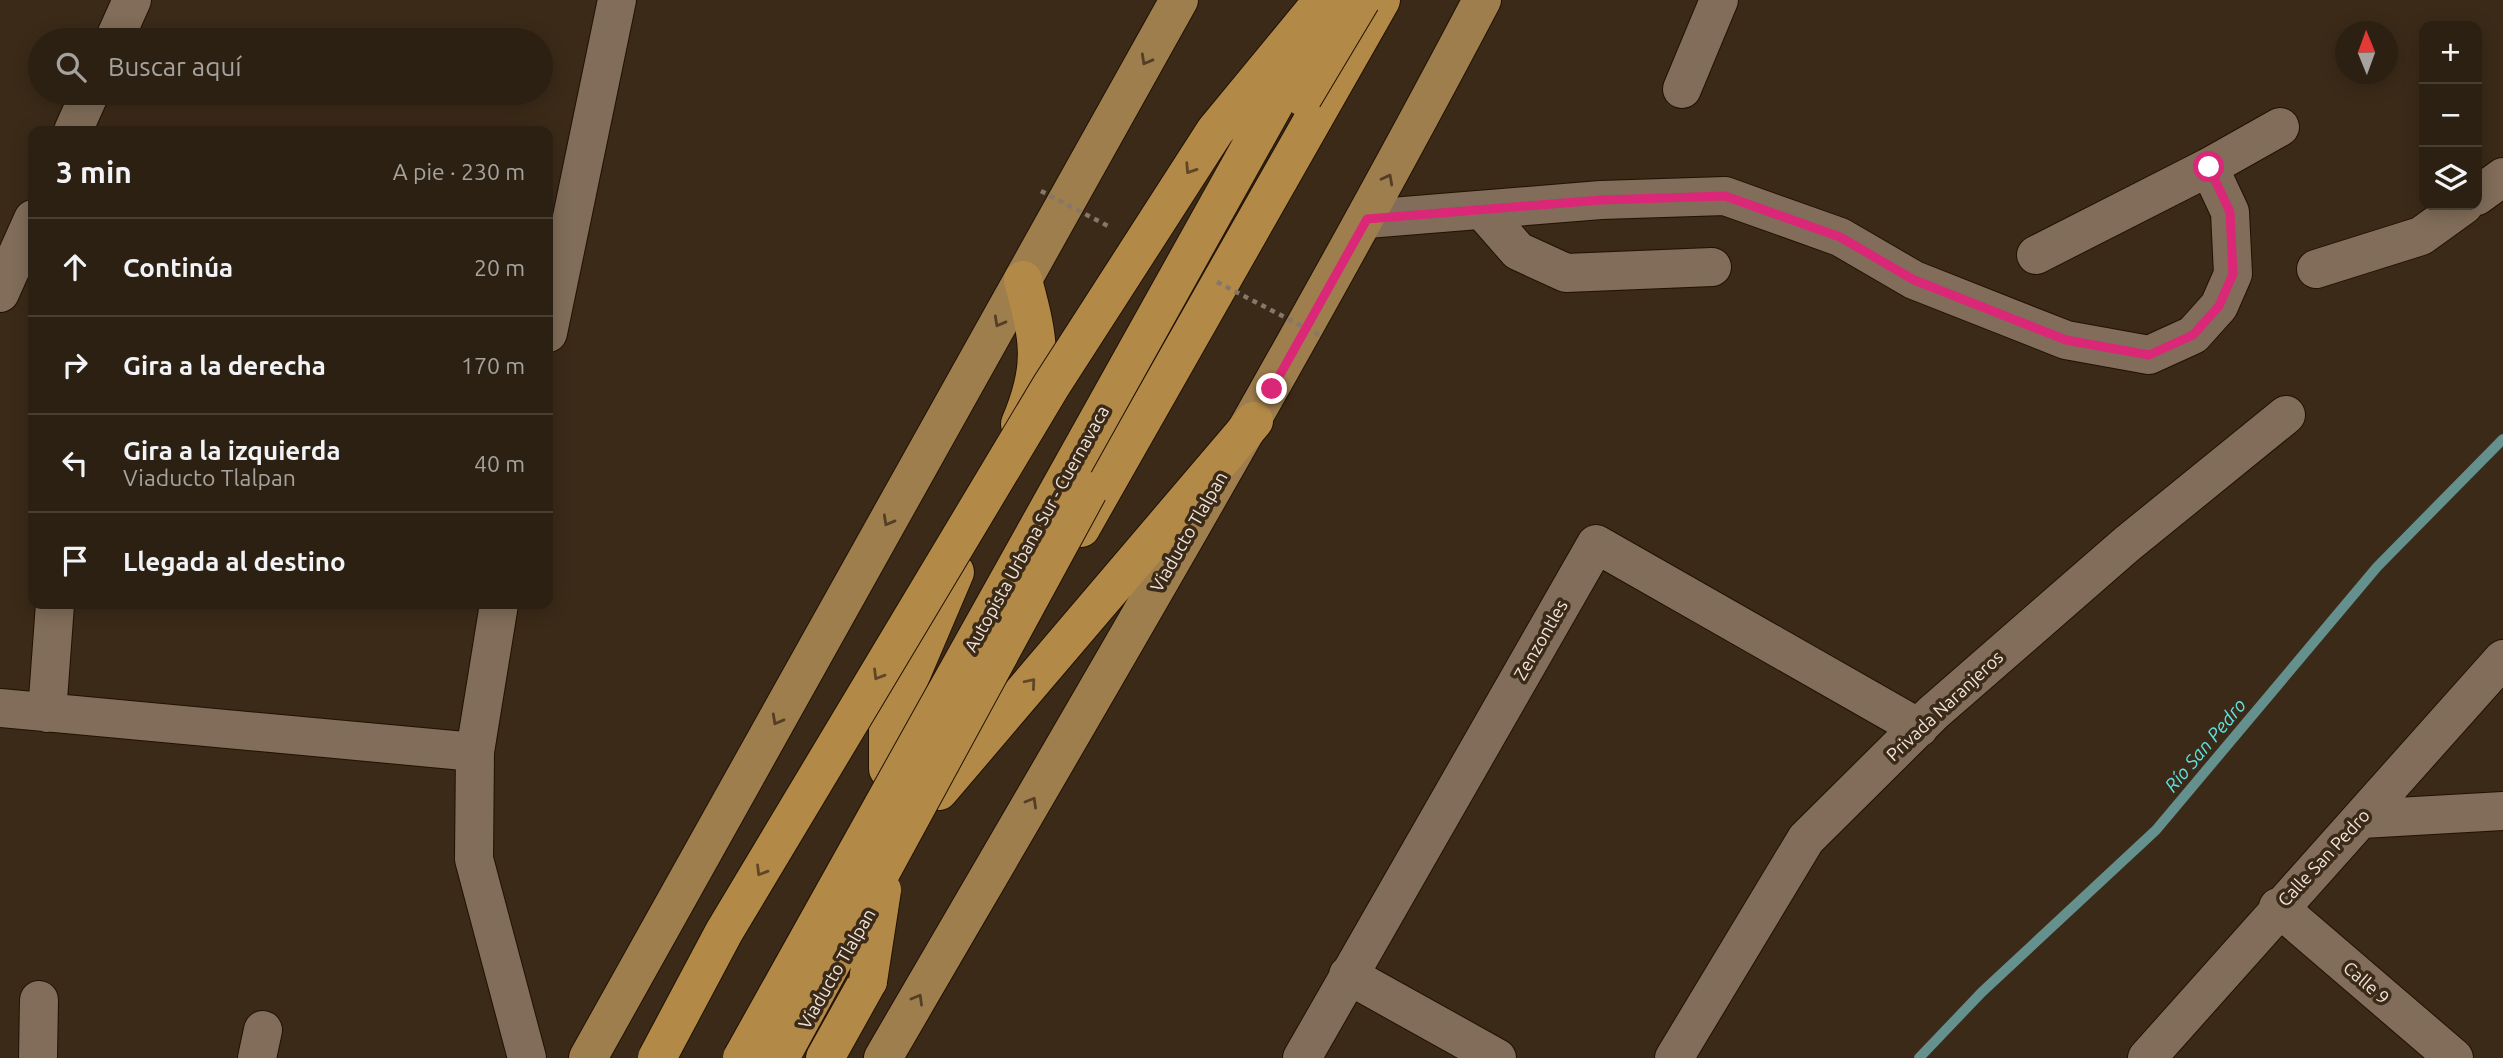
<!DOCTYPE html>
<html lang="es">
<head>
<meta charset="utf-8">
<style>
  :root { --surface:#2c2012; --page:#382d20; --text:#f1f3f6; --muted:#a6a39f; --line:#483e32 }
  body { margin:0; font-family:Ubuntu,sans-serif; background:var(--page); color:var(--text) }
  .controls { position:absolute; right:21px; top:21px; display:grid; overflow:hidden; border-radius:14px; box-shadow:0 4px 18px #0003 }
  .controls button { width:63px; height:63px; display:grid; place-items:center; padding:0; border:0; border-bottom:2px solid var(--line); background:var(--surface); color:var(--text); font:35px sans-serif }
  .compass { position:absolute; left:2335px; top:21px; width:63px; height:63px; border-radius:50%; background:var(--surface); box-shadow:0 4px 18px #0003; rotate:359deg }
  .stop { position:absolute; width:21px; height:21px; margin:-16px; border:5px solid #db2777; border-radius:50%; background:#fff }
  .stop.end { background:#db2777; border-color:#fff; box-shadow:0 2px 7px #0008 }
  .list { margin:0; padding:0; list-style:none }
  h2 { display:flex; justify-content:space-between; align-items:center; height:91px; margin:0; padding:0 28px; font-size:30px }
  h2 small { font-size:23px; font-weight:400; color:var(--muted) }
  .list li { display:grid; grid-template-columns:46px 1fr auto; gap:21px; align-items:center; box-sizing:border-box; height:98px; padding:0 28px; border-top:2px solid var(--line) }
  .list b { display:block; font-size:26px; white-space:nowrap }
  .list p { margin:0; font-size:23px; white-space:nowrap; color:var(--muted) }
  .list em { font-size:23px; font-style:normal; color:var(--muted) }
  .icon { flex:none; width:38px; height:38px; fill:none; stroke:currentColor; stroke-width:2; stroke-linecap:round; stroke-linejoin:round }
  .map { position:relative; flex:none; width:2503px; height:1058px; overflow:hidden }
  .search { position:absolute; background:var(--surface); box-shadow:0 4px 18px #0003; left:28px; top:28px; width:525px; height:77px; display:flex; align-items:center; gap:18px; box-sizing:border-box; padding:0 24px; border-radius:38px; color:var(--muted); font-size:26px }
  .panel { position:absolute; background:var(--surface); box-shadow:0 4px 18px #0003; left:28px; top:126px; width:525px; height:483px; border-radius:14px }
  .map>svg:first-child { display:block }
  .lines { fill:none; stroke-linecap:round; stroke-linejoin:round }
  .stream { stroke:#64918e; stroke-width:10 }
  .minor-casing { stroke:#211202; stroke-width:40 }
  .major-casing { stroke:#211202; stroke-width:40 }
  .highway-casing { stroke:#211202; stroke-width:40 }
  .minor { stroke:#816d59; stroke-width:38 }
  .major { stroke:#9f7e4e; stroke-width:38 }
  .highway { stroke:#b38947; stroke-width:38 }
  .highway-bridge-casing { stroke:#211202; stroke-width:40; stroke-linecap:butt }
  .path-bridge { stroke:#867768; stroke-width:4.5; stroke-dasharray:5 5; stroke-linecap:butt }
  .highway-bridge { stroke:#b38947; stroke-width:38 }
  .oneway { stroke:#543f26 }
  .oneway2 { stroke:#5f4626 }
  .route { stroke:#db2777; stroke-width:9 }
  .labels { text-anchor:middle; stroke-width:7; stroke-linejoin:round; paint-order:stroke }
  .street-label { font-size:18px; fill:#f1e5db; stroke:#3b2a18 }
  .water-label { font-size:19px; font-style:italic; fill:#5ce2e2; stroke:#3b2a18 }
</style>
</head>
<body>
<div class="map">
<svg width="2503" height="1058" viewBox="0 0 2503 1058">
  <rect width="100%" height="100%" fill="#3b2a18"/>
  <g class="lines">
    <path class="stream" d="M1919,1058L1982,992L2156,830L2377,567L2503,439"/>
    <defs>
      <path id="minor" d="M114,40L132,0
        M1682,89L1719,0
        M73,131L90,93
        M2209,167L2280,127
        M2477,196L2503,177
        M1483,211L1518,251L1566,273L1712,267
        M1367,219L1601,200L1725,196L1840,237L1914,280L2066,340L2149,355L2193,335L2219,306L2233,274L2230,212L2209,167L2036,255
        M2316,269L2421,236L2464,205
        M0,293L33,219
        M548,333L617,0
        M499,604L475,752L474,859L527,1058
        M0,708L475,752
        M47,713L55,604
        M2362,819L2503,811
        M2278,907L2454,1058
        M1348,975L1497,1058
        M38,1058L39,1000
        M257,1058L263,1030
        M1302,1058L1596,544L1919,728
        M1674,1058L1806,839L1933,713L2127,544L2286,415
        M2147,1058L2503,659"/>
      <path id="major" d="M588,1058L1179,0
        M883,1058C1087,707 1293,359 1482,0"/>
      <path id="highway" d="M1020,424C1045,365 1039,340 1023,280
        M1081,528L1381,0
        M888,769V729L955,572
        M939,791L1254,421
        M825,1058L868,981"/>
    </defs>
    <use href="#minor" class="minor-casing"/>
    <use href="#major" class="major-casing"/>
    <use href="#highway" class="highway-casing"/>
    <use href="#minor" class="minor"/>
    <use href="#major" class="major"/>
    <use href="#highway" class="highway"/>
    <defs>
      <path id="highway-bridge" d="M1303,97L1361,0
        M868,981L882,890
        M657,1058L724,932L1051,386L1215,131L1323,0
        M742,1058L1304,51
        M780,1058L1088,491"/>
    </defs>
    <use href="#highway-bridge" class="highway-bridge-casing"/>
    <path class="path-bridge" d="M1041,191L1110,227
      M1217,282L1319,335"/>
    <use href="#highway-bridge" class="highway-bridge"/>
  </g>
  <defs><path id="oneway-chevron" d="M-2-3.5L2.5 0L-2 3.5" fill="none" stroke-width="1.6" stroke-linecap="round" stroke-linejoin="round" transform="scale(1.75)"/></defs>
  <g class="oneway">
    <use href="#oneway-chevron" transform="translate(1146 60) rotate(119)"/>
    <use href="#oneway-chevron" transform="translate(1388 179) rotate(-62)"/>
    <use href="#oneway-chevron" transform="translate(999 322) rotate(119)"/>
    <use href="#oneway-chevron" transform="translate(888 521) rotate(119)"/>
    <use href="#oneway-chevron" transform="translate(777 720) rotate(119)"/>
    <use href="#oneway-chevron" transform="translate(1032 802) rotate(-60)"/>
    <use href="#oneway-chevron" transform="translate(918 999) rotate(-60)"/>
  </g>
  <g class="oneway2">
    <use href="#oneway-chevron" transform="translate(1190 169) rotate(123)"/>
    <use href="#oneway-chevron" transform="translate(878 675) rotate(121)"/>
    <use href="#oneway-chevron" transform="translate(1031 683) rotate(-50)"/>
    <use href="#oneway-chevron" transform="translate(761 871) rotate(121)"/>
  </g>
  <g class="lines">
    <path class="route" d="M1272,389L1367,219L1601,200L1725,196L1840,237L1914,280L2066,340L2149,355L2193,335L2219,306L2233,274L2230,212L2209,167"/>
  </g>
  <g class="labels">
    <g class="street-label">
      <text transform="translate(1037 529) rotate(-61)" y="6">Autopista Urbana Sur - Cuernavaca</text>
      <text transform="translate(1189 532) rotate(-60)" y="6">Viaducto Tlalpan</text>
      <text transform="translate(1541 640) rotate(-60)" y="6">Zenzontles</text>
      <text transform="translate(1945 706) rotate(-43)" y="6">Privada Naranjeros</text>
      <text transform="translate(2324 858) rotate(-47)" y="6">Calle San Pedro</text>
      <text transform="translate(837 969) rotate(-60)" y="6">Viaducto Tlalpan</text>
      <text transform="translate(2366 983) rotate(41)" y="6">Calle 9</text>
    </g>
    <g class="water-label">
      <text transform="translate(2205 745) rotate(-50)" y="7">Río San Pedro</text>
    </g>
  </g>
</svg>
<div class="controls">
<button>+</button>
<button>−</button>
<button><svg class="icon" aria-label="layers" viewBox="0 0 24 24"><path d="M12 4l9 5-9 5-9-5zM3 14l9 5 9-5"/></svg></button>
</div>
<svg class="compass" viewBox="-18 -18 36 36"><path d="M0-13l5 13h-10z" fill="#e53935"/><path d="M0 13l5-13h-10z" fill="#a6a39f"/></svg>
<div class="stop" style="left:2209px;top:167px"></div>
<div class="stop end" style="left:1272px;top:389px"></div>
<div class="search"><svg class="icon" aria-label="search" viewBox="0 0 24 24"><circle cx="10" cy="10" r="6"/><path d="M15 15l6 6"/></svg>Buscar aquí</div>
<section class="panel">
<h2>3 min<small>A pie · 230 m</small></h2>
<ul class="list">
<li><svg class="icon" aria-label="ahead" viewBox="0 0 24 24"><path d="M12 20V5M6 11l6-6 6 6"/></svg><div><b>Continúa</b></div><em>20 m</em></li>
<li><svg class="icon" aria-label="right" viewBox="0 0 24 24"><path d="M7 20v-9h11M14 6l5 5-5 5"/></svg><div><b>Gira a la derecha</b></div><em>170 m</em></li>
<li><svg class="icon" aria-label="left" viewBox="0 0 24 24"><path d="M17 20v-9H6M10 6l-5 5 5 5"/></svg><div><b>Gira a la izquierda</b><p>Viaducto Tlalpan</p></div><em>40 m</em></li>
<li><svg class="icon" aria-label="arrive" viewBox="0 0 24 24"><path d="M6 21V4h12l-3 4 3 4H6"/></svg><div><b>Llegada al destino</b></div></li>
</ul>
</section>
</div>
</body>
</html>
